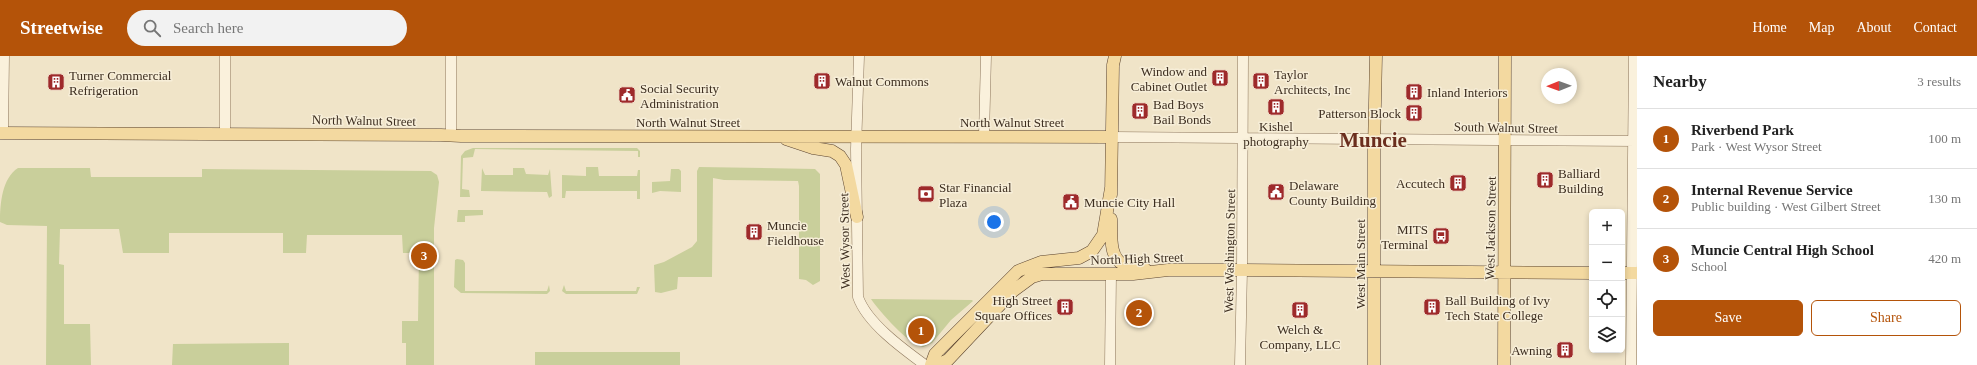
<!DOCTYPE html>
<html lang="en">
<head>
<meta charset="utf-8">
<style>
  :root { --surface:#fff; --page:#f2f2f2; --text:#222; --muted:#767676; --line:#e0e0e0; --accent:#b45309 }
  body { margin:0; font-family:"Times New Roman",serif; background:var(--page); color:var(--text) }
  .controls { position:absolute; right:12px; bottom:12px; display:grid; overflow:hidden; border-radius:6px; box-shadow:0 2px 6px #0003 }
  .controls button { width:36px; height:36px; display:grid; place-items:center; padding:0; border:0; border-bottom:1px solid var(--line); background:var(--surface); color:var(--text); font:20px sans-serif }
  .compass { position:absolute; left:1541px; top:12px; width:36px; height:36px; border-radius:50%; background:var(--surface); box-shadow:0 2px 6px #0003; rotate:269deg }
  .you { position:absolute; left:994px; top:166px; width:14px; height:14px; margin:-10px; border:3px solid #fff; border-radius:50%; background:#1a73e8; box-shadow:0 0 0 6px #1a73e833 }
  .badge { display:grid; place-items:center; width:26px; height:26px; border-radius:50%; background:var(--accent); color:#fff; font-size:13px; font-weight:700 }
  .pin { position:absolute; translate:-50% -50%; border:2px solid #fff; box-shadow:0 1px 4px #0006 }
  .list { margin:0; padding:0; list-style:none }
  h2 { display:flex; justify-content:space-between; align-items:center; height:52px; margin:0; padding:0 16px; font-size:17px }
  h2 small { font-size:13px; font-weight:400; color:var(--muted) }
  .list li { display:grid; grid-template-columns:26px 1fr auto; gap:12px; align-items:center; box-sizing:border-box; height:60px; padding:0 16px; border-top:1px solid var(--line) }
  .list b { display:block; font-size:15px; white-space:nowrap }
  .list p { margin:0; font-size:13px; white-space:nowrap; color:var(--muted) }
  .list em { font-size:13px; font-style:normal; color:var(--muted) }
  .actions { display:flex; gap:8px; padding:12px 16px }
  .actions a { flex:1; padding:9px 0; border:1px solid var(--accent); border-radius:6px; text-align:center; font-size:14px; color:var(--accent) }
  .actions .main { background:var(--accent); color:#fff }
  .icon { flex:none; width:22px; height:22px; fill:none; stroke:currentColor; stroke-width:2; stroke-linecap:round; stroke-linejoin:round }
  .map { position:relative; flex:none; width:1637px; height:309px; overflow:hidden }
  header { display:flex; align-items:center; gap:24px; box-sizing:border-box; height:56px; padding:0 20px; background:var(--accent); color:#fff }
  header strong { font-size:19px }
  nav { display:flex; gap:22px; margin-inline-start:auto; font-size:14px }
  .search { width:280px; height:36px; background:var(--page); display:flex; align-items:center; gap:10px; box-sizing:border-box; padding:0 14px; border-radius:22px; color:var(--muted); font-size:15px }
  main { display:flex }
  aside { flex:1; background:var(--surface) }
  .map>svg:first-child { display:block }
  .green { fill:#c9cf9b }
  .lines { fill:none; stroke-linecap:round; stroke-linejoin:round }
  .minor-casing { stroke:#8d765c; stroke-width:11 }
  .major-casing { stroke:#5b4430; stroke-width:13 }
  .minor { stroke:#faf1dc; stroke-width:10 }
  .major { stroke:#f3d9a0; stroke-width:12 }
  .labels { text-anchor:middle; stroke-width:3; stroke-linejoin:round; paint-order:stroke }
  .poi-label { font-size:13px; fill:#3d2e20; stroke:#f7eed8; text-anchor:start }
  .street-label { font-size:13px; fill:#3d2e20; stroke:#f7eed8 }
  .town-label { font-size:21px; font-weight:bold; fill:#6b2e1e; stroke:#f7eed8 }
</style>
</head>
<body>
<header>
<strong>Streetwise</strong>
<div class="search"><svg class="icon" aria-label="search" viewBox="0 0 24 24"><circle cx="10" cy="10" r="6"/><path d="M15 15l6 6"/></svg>Search here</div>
<nav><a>Home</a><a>Map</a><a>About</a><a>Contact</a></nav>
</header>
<main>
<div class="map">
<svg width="1637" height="309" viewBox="0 0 1637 309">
  <rect width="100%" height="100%" fill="#f0e4c8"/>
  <path class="green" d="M473,92H637L640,95V101H638V95L475,93L473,101L463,102L462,133L469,134L470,141H460L461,100L465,95Z
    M586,111H598L599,120H637L638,114H640V143H637V135H566L565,142H562V119L586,120Z
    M699,111L815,113L820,118V225L813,229L806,224L799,223V130L798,125L724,124L713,122L712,221H678L677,233L661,237L655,236L654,209L664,206L692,191L697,185V115Z
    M18,112H90L91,121H202V113L431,115L437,119L439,126L434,172V309H406V287H402V265H418L419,197H403L402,179H307L306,197H283V177H169V197H123L119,173H60L59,208L64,209V268H90L91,309H46L47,170L7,169L0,166C0,148 2,122 18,112Z
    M482,112L485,119H513V112H524L526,118L548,119L550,113L552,140L549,142L547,136L481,135Z
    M671,113H679L681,115V136L660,135L652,137V126L670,125Z
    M458,154H483V159L465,160V166H457Z
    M457,203L463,204L465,207V235H547L549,229L550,235L547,238L461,237L454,231L455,204Z
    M564,229L566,235H636L637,231H640L637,238H566L562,235Z
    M871,243L972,244L973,245L951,264L932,287L923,291C908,288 880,256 871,243Z
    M289,287V309H172L173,288Z
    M535,296H680V309H535Z"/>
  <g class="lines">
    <defs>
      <path id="minor" d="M225,0V77
        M451,0V80
        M859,0L856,93L858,241C867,267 903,293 925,309
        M3,77L4,0
        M984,80L986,0
        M1112,81L1637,85
        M1110,309L1111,218
        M1240,309L1242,214L1243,0
        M1631,309L1634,0"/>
      <path id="major" d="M0,77L441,79L461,80L1112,81
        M786,83L813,92L832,95L840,100L846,109L857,161
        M1111,139L1113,9L1115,0
        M1111,163C1112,176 1108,201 1123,208C1130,211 1138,211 1145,213
        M1622,217H1637
        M931,309L935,298L1018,215L1041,206L1079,202L1092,195L1103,179L1111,132
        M937,309L948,304L1013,235L1032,221L1042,218H1133L1168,214H1242L1592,217
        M1374,309V94L1376,0
        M1504,309L1505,0"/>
    </defs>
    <use href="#minor" class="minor-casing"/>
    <use href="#major" class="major-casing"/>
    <use href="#minor" class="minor"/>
    <use href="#major" class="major"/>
  </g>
  <defs>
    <symbol id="building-square" viewBox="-11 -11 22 22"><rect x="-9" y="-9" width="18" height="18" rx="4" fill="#9e2a2b" stroke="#f7eed8"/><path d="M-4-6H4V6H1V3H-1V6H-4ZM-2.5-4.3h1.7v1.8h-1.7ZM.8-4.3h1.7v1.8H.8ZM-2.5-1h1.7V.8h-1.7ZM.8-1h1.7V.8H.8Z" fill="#fff"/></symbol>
    <symbol id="civic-square" viewBox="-11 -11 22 22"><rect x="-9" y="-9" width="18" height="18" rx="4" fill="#9e2a2b" stroke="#f7eed8"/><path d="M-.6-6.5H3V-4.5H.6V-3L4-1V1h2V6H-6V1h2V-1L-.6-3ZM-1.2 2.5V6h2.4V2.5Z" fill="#fff"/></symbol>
    <symbol id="bank-square" viewBox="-11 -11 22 22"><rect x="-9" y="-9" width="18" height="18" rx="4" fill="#9e2a2b" stroke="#f7eed8"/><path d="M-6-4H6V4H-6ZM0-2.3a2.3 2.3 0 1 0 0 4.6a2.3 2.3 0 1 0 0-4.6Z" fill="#fff"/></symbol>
    <symbol id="bus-square" viewBox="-11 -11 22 22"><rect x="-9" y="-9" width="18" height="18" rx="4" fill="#9e2a2b" stroke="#f7eed8"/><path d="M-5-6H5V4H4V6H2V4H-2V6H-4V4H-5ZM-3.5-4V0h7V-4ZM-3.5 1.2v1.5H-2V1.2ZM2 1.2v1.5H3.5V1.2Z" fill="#fff"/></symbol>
  </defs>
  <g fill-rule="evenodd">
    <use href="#building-square" x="1210" y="12" width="20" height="20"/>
    <use href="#building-square" x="812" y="15" width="20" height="20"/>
    <use href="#building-square" x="1251" y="15" width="20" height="20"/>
    <use href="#building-square" x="46" y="16" width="20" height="20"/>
    <use href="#building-square" x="1404" y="26" width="20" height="20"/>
    <use href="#civic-square" x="617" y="29" width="20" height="20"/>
    <use href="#building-square" x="1266" y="41" width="20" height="20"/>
    <use href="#building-square" x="1130" y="45" width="20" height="20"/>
    <use href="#building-square" x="1404" y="47" width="20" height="20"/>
    <use href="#building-square" x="1535" y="114" width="20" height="20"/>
    <use href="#building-square" x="1448" y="117" width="20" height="20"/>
    <use href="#civic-square" x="1266" y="126" width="20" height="20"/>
    <use href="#bank-square" x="916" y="128" width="20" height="20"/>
    <use href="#civic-square" x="1061" y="136" width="20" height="20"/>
    <use href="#building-square" x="744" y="166" width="20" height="20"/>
    <use href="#bus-square" x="1431" y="170" width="20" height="20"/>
    <use href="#building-square" x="1055" y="241" width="20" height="20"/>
    <use href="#building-square" x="1422" y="241" width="20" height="20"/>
    <use href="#building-square" x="1290" y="244" width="20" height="20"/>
    <use href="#building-square" x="1555" y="284" width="20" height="20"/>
  </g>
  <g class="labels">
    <g class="poi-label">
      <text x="1207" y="20" text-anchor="end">Window and<tspan x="1207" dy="15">Cabinet Outlet</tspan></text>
      <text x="1274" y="23">Taylor<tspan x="1274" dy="15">Architects, Inc</tspan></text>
      <text x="69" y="24">Turner Commercial<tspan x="69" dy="15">Refrigeration</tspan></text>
      <text x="835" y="30">Walnut Commons</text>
      <text x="640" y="37">Social Security<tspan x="640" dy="15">Administration</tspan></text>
      <text x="1427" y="41">Inland Interiors</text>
      <text x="1153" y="53">Bad Boys<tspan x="1153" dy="15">Bail Bonds</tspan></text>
      <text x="1401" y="62" text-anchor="end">Patterson Block</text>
      <text x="1276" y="75" text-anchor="middle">Kishel<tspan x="1276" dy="15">photography</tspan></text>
      <text x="1558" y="122">Balliard<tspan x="1558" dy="15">Building</tspan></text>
      <text x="1445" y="132" text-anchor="end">Accutech</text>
      <text x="1289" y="134">Delaware<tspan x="1289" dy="15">County Building</tspan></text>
      <text x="939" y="136">Star Financial<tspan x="939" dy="15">Plaza</tspan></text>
      <text x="1084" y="151">Muncie City Hall</text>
      <text x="767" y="174">Muncie<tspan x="767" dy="15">Fieldhouse</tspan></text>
      <text x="1428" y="178" text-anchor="end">MITS<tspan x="1428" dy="15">Terminal</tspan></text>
      <text x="1052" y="249" text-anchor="end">High Street<tspan x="1052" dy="15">Square Offices</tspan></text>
      <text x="1445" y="249">Ball Building of Ivy<tspan x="1445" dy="15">Tech State College</tspan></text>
      <text x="1300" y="278" text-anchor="middle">Welch &amp;<tspan x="1300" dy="15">Company, LLC</tspan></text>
      <text x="1552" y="299" text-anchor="end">Awning</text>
    </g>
    <g class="street-label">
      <text transform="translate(364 64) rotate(1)" y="5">North Walnut Street</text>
      <text x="688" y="71">North Walnut Street</text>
      <text x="1012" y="71">North Walnut Street</text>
      <text transform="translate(1506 71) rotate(1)" y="5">South Walnut Street</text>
      <text transform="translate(1490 172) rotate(-89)" y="5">West Jackson Street</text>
      <text transform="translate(844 185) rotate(-91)" y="5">West Wysor Street</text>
      <text transform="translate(1229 195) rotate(-89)" y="5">West Washington Street</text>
      <text transform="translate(1137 202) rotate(-2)" y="5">North High Street</text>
      <text transform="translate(1360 208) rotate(-90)" y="5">West Main Street</text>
    </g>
    <g class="town-label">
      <text x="1373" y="91">Muncie</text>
    </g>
  </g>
</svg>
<div class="controls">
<button>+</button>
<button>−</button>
<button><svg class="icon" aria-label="locate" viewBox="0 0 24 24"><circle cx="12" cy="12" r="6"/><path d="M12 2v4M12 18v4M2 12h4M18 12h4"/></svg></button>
<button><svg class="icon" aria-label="layers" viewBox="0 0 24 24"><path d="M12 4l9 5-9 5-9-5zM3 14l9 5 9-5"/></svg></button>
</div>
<svg class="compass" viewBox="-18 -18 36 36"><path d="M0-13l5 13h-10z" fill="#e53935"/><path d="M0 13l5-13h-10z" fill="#767676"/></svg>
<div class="you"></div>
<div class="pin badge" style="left:921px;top:275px">1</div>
<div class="pin badge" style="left:1139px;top:257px">2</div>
<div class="pin badge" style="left:424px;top:200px">3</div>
</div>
<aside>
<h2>Nearby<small>3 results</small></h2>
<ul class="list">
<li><span class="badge">1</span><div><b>Riverbend Park</b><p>Park · West Wysor Street</p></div><em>100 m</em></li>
<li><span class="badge">2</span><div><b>Internal Revenue Service</b><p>Public building · West Gilbert Street</p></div><em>130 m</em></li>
<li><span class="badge">3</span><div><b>Muncie Central High School</b><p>School</p></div><em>420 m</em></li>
</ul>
<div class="actions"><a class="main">Save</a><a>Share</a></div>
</aside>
</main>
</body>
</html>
